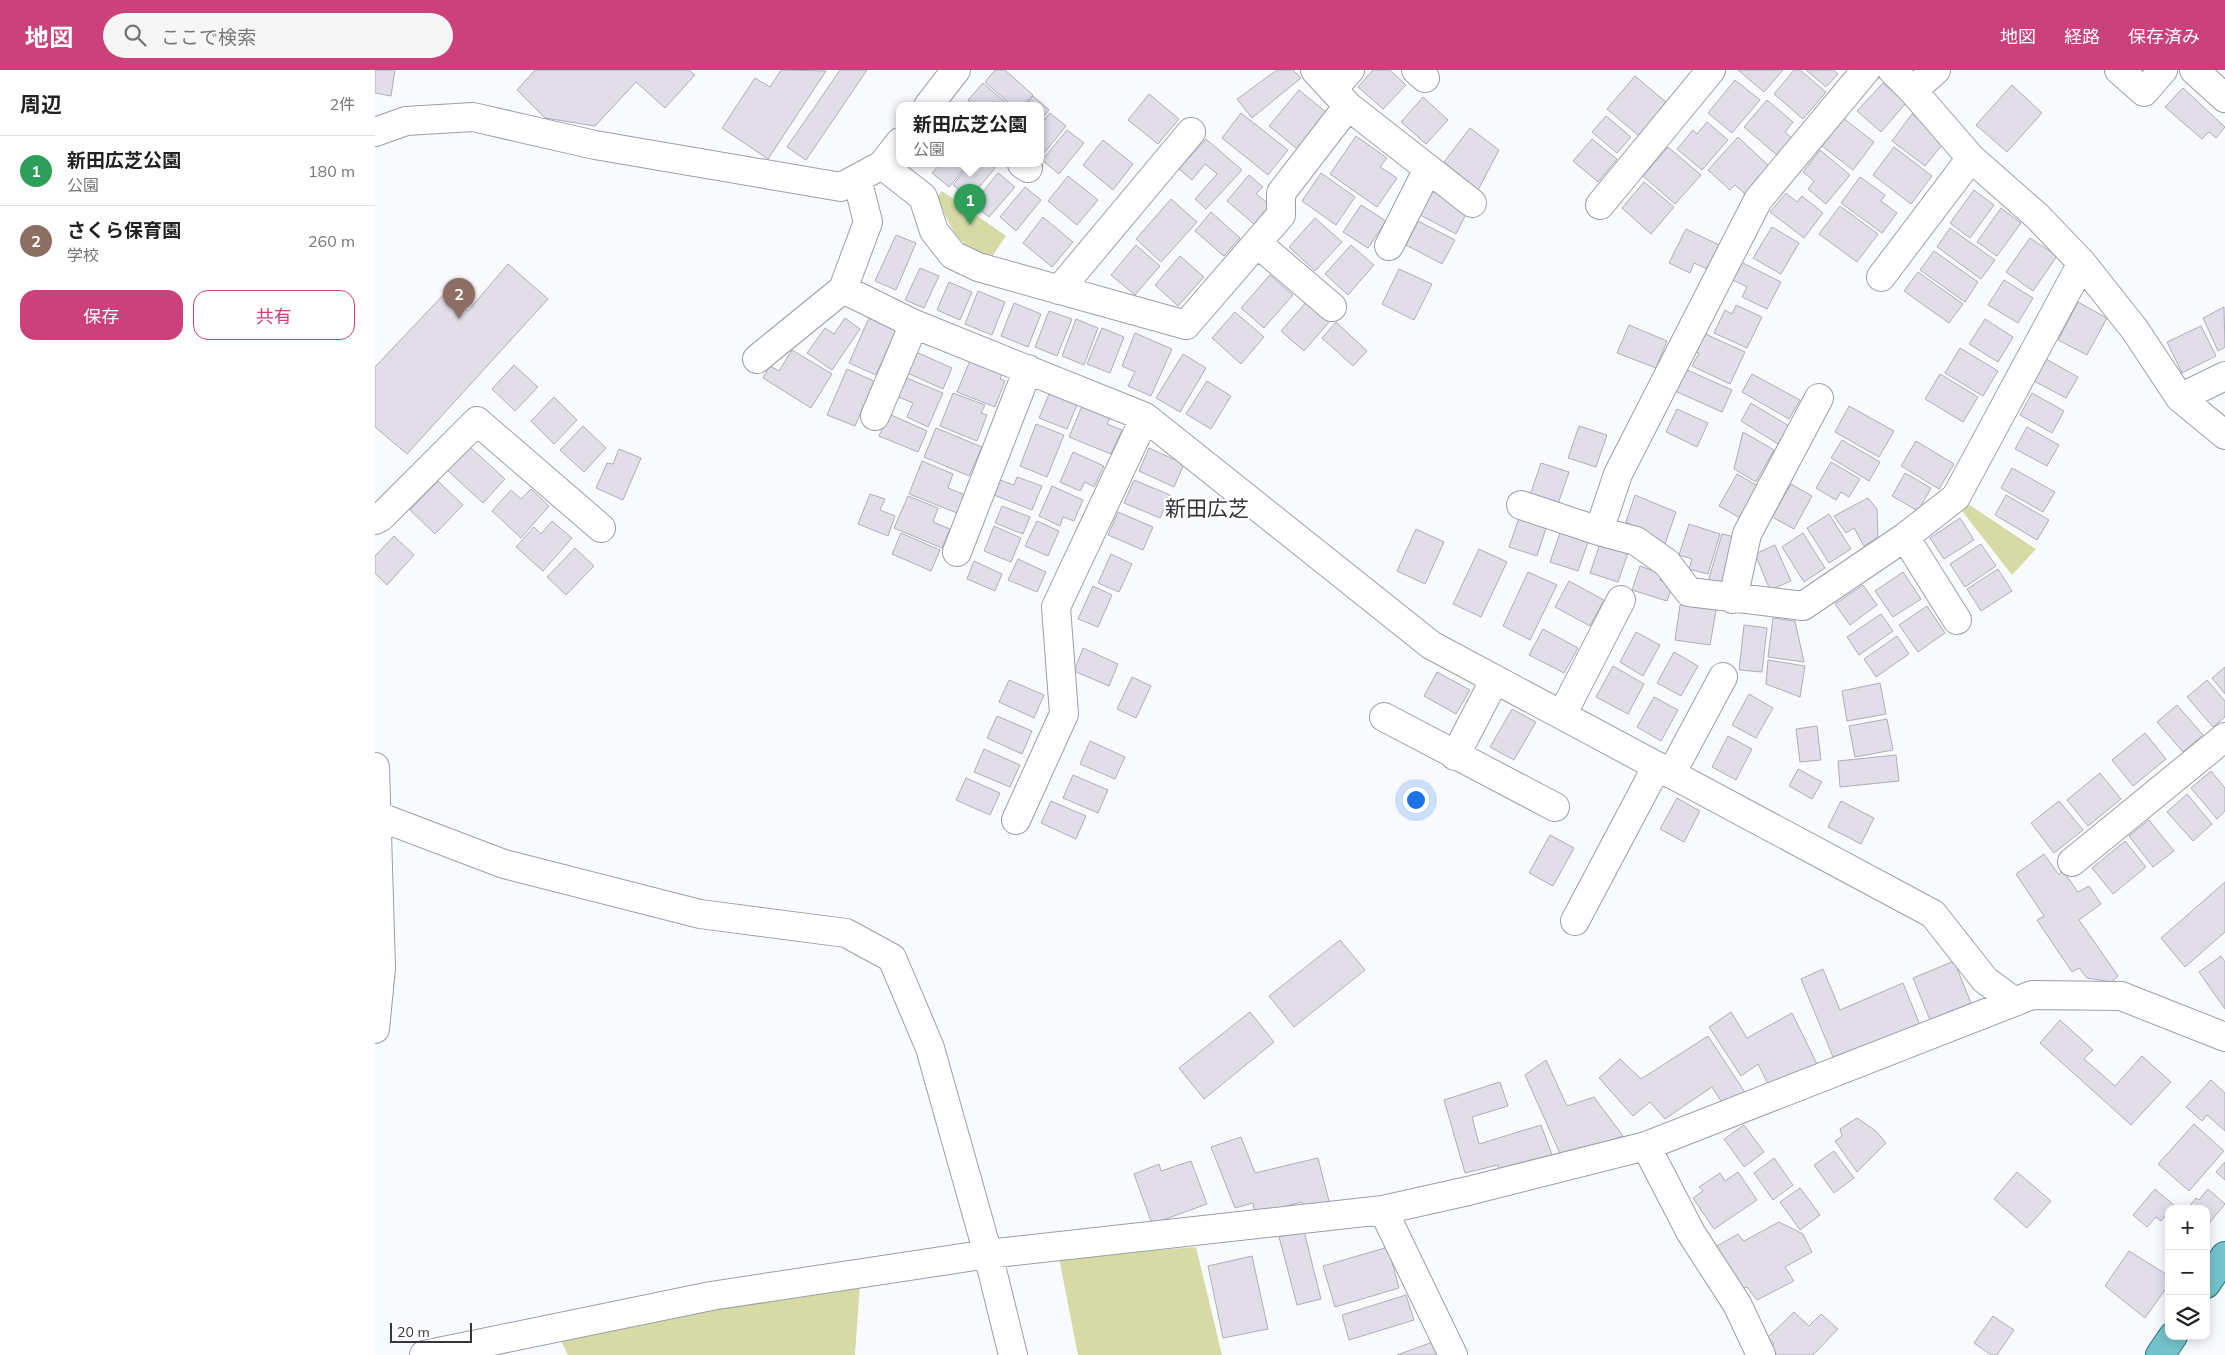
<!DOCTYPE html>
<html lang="ja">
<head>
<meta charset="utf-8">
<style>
  :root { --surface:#fff; --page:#f6f6f6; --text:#222; --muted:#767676; --line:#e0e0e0; --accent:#ca417c }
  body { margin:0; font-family:Mulish,"Noto Sans JP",sans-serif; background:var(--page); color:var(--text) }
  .controls { position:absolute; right:15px; bottom:15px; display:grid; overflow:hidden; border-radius:10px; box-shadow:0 2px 12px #0003 }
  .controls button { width:45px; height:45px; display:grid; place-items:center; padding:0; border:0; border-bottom:1px solid var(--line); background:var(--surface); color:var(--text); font:25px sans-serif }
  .scale { position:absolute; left:15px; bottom:12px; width:82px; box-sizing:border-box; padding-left:5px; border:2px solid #34363a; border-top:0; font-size:14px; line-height:18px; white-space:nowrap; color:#34363a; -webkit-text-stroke:4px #fff; paint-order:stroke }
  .you { position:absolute; left:1040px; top:729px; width:18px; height:18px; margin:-12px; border:4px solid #fff; border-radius:50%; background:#1a73e8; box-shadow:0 0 0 8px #1a73e833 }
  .badge { display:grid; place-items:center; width:32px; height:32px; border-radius:50%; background:var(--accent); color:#fff; font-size:16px; font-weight:700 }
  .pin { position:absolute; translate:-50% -41px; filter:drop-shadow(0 1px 2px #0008) }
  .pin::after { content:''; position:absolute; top:26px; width:18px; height:15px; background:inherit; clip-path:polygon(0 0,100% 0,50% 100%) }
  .popup { position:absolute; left:521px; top:32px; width:148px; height:65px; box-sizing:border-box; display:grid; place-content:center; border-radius:10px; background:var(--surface); filter:drop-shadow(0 1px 4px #0005); font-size:16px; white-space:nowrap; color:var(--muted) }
  .popup b { font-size:19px; color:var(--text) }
  .popup::after { content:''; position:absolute; left:50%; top:100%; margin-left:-10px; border:10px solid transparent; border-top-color:var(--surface) }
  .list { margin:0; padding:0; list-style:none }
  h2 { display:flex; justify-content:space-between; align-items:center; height:65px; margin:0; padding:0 20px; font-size:21px }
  h2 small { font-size:16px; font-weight:400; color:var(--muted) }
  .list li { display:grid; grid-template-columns:32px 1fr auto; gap:15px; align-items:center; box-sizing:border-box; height:70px; padding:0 20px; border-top:1px solid var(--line) }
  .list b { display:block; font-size:19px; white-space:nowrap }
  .list p { margin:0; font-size:16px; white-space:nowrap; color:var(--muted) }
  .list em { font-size:16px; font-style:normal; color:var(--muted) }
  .actions { display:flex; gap:10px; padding:15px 20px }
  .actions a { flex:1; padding:11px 0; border:1px solid var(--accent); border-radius:15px; text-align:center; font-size:18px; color:var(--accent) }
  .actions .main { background:var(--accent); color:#fff }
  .icon { flex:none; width:28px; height:28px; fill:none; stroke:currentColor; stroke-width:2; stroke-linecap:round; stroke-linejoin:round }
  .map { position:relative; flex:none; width:1850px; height:1285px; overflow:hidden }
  header { display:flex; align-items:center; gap:30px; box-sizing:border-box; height:70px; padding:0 25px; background:var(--accent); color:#fff }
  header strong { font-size:24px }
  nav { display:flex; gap:28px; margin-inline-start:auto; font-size:18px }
  .search { width:350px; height:45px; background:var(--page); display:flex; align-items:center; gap:12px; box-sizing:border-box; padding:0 18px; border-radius:28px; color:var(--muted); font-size:19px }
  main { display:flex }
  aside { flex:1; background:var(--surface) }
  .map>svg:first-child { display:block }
  .green { fill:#d6dba6 }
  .building { fill:#e1dee9; stroke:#b0adb7 }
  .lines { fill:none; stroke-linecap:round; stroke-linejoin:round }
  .minor-casing { stroke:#9b9fa8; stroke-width:30 }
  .major-casing { stroke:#217882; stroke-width:30 }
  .minor { stroke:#fff; stroke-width:28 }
  .major { stroke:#74c3cb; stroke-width:28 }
  .labels { text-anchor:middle; stroke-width:4.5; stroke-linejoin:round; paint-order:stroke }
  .quarter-label { font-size:21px; fill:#34363a; stroke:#fff }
</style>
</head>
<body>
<header>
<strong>地図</strong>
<div class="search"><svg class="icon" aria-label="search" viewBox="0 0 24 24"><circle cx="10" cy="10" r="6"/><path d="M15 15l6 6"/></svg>ここで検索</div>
<nav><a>地図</a><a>経路</a><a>保存済み</a></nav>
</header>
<main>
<aside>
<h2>周辺<small>2件</small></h2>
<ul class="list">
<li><span class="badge" style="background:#2e9e5b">1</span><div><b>新田広芝公園</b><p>公園</p></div><em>180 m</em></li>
<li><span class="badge" style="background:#8d6e63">2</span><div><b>さくら保育園</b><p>学校</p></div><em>260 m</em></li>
</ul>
<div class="actions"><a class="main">保存</a><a>共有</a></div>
</aside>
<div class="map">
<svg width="1850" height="1285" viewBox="0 0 1850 1285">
  <rect width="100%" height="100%" fill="#f9fafe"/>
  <path class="green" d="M567,121L631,166L616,188C579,173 578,161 562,127Z
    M1593,434L1661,479L1637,505L1587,441Z
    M821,1177L847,1285H703L684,1188Z
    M485,1213L480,1285H193L183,1265Z"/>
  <path class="building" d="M0,0H20L16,26L0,23Z
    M160,0H314L320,5L290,38L261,12L220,56L170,48L142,20Z
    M406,0L451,1L393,89L347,58L380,8L395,17Z
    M465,0H492L431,90L412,77Z
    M620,0H630L658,25L648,36H637L610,12Z
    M902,0H918L926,8L877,48L862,29Z
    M998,0H1015L1031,15L1008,39L983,17Z
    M1363,0H1408L1389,22Z
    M1419,0H1425L1451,22L1428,49L1399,24Z
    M1431,0H1459L1463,4L1451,17Z
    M1260,6L1292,33L1264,66L1232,39Z
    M1360,10L1385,30L1357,63L1333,43Z
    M608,13L634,36H600L593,30Z
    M1508,13L1531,33L1506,62L1482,41Z
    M1637,15L1667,43L1632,82L1601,55Z
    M1808,18L1850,57L1841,68L1834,62L1827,69L1790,37Z
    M924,20L952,43L922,79L894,56Z
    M774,24L804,49L783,74L753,50Z
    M658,26L674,40L665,51V36H650Z
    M1048,27L1073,50L1051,74L1026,52Z
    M1392,30L1418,52L1410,62L1418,69L1403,86L1369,57Z
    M675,43L691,56L666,87L665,55Z
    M866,43L913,80L893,105L847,68Z
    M1537,44L1571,70L1550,96L1517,71Z
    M1231,46L1256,67L1242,83L1217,62Z
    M1468,48L1499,72L1478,100L1447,76Z
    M1332,52L1353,70L1327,100L1302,79L1318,60L1322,64Z
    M1095,58L1124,80L1103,120L1069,92Z
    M692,60L709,73L684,104L667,90Z
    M981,66L1012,88L1005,97L1022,108L1002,137L955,104Z
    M1363,67L1396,98L1371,125L1360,115L1355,120L1333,100Z
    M831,69L867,100L831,139L820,129L842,104L830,94L817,110L804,99Z
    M1217,69L1242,89L1223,112L1198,91Z
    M728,70L758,94L738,120L708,95Z
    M1293,77L1326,105L1300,134L1268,106Z
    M1519,77L1557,106L1536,134L1498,105Z
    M1445,80L1475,105L1451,134L1433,119L1439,111L1428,102Z
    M565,94H593L574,117L557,103Z
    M595,94H615L620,98L595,128L578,115Z
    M623,103L640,117L614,147L598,134Z
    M946,103L980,127L961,155L927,131Z
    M874,105L888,117L881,124L895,135L879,154L852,131Z
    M693,106L723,130L702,155L673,131Z
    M1485,107L1510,125L1506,131L1522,143L1507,163L1466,133Z
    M1269,112L1299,137L1276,164L1247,138Z
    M650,117L666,130L641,161L625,147Z
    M1599,120L1619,135L1595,168L1575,153Z
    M1057,121L1093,140L1081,164L1045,145Z
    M1411,123L1422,132L1427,126L1448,143L1429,168L1395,142Z
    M796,129L822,152L786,192L761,169Z
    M986,135L1011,151L993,178L968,162Z
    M1465,136L1503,164L1482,192L1444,164Z
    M1626,138L1646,153L1622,186L1602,172Z
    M836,142L865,168L849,186L820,161Z
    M668,147L698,172L677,197L648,173Z
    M940,148L967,172L940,201L914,177Z
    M1043,151L1080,170L1067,194L1031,175Z
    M1397,157L1424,173L1406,204L1378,188Z
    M1575,158L1620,190L1606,209L1562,177Z
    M1311,159L1344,175L1332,199L1319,193L1315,203L1294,193Z
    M521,165L541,173L521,220L500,211Z
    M1655,168L1682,186L1658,221L1631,202Z
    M761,175L785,196L760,225L736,205Z
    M976,175L999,195L973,225L950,204Z
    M1559,181L1603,212L1590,232L1545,200Z
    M805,186L829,207L803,236L780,215Z
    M1364,191L1406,212L1392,239L1367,227L1372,217L1354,208Z
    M133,194L173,229L32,384L0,357V297L71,222L93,241Z
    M545,198L564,206L549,238L530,230Z
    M1024,199L1057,214L1039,250L1007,234Z
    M1543,202L1588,234L1574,253L1529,221Z
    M895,205L918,225L889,258L866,238Z
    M1629,210L1658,228L1643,253L1613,235Z
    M574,212L597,222L585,250L562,240Z
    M603,221L630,232L617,265L590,254Z
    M932,231L955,251L929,281L906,261Z
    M1703,232L1732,248L1712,285L1683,270Z
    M639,233L666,244L653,277L626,266Z
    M1361,235L1387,247L1372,278L1339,263L1350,240L1357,244Z
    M1849,237L1850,277L1843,281L1828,248Z
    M674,241L697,249L682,286L660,277Z
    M860,242L889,267L866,294L837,268Z
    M470,248L485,259L457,300L432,283L450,258L459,264Z
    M494,248L521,260L501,305L474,293Z
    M701,249L723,258L709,295L687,286Z
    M1610,249L1638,267L1623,292L1594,274Z
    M961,252L992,281L978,296L947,268Z
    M1254,255L1292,271L1281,298L1242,283Z
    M1826,256L1841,286L1807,303L1792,272Z
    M727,258L749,267L735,303L712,294Z
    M1326,262L1370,282L1355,314L1317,296L1324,283L1317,280Z
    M760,263L797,279L776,326L753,316L760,302L747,296Z
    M1585,278L1623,301L1608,326L1570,303Z
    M417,280L457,304L436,338L388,308L395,296L404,301Z
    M539,281L577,298L568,319L530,302Z
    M808,284L831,298L805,342L781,328Z
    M596,288L628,301L625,309L630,311L620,337L582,322Z
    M1671,289L1703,307L1691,328L1659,311Z
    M139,295L163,317L140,341L117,319Z
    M472,299L499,311L480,356L452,345Z
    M1310,299L1357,320L1347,342L1300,321Z
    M1377,304L1425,330L1414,349L1367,322Z
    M1565,304L1603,327L1588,352L1550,329Z
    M529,307L568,323L553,357L532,347L538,333L521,326Z
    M832,311L856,326L836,359L811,344Z
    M578,323L610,335L606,343L612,345L602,371L565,356Z
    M1657,323L1689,341L1677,363L1645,345Z
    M674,324L702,335L692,359L664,348Z
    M179,327L202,350L179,374L156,351Z
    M1376,333L1414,356L1403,374L1366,351Z
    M708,334L736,346L732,354L747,360L736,384L694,367Z
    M1474,336L1519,361L1504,387L1460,362Z
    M1302,339L1333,353L1322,377L1291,362Z
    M514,344L552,361L543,382L504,366Z
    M661,354L689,365L672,407L645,396Z
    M208,356L231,378L209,402L185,380Z
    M1204,356L1232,365L1221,397L1193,388Z
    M1652,357L1684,375L1672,396L1640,379Z
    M561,358L607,377L594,406L549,387Z
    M1368,362L1399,380L1381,412L1359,399Z
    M1467,370L1505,392L1494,411L1456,388Z
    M1541,371L1579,394L1564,419L1526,396Z
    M94,376L130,409L108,433L72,400Z
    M774,378L809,394L799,417L764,401Z
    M244,379L266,388L248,430L221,418L232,393L238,394Z
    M698,382L729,396L719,417L710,412L705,421L685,412Z
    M547,391L578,404L573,418L590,425L582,443L534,424Z
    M1456,392L1485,409L1474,427L1466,422L1461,430L1441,418Z
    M1166,393L1194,402L1183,434L1155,425Z
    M1637,398L1680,422L1668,442L1626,418Z
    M1530,403L1556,418L1543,441L1517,426Z
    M1362,404L1383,416L1365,448L1344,436Z
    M642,407L667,416L657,440L619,425L625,410L639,415Z
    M759,410L795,425L785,448L749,433Z
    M63,411L88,435L60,464L35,440Z
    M1416,414L1437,426L1419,459L1397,447Z
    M677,416L708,430L699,451L688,447L685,456L664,446Z
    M156,419L174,436L146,468L117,441L136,420L146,429Z
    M495,424L510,429L505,440L520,446L513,466L483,454Z
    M1260,425L1301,442L1290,474L1251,452Z
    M1631,425L1674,450L1662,470L1620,445Z
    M533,426L563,438L558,452L575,459L567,478L519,458Z
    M1493,428L1502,439L1503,467L1489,476L1479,458L1471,463L1459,446Z
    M627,436L655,447L648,464L620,453Z
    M743,442L778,457L768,480L733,465Z
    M1454,444L1476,479L1454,493L1432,458Z
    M1145,445L1172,455L1162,486L1134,477Z
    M1585,448L1599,470L1569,489L1555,468Z
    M177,451L197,468L168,501L141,477L159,457L166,464Z
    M662,451L684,461L673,486L650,476Z
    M1314,454L1345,464L1333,504L1314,499L1317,489L1304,485Z
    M619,456L646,468L636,492L609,481Z
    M1041,459L1069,472L1050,514L1022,501Z
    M1186,460L1214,469L1203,501L1175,492Z
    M526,463L565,480L556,501L517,484Z
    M1428,463L1450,498L1429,512L1407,477Z
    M1347,464L1360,467L1346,516L1333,512Z
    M19,466L39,485L12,515L0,503V486Z
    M1226,471L1254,480L1243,512L1215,503Z
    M1606,474L1621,496L1590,517L1575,494Z
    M1400,475L1416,511L1395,520L1380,484Z
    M200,478L219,496L191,525L172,507Z
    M1104,479L1132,492L1106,547L1078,534Z
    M736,484L757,494L744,522L723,513Z
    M643,489L671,502L662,522L633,510Z
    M599,491L627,504L620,521L592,509Z
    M1265,496L1287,504L1285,510L1298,514L1292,531L1257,520Z
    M1623,499L1637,521L1606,541L1592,519Z
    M1153,502L1182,515L1155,570L1128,556Z
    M1528,502L1546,529L1518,547L1500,521Z
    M1194,511L1229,530L1215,556L1180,537Z
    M1488,515L1502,535L1475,555L1460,534Z
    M718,516L737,525L723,557L703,549Z
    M1305,535L1341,540L1335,575L1300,570Z
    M1552,536L1570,563L1543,582L1524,555Z
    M1506,544L1518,561L1484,585L1472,567Z
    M1398,548L1420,551L1429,592L1393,587Z
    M1369,555L1392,558L1387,602L1364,600Z
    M1168,559L1203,578L1189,603L1154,585Z
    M1261,562L1285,575L1268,606L1245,592Z
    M1522,566L1534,584L1501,607L1489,589Z
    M708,578L743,594L734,616L699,601Z
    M1299,582L1323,596L1306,626L1282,613Z
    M1393,590L1430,596L1425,627L1391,614Z
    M1238,596L1269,614L1253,644L1221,627Z
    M1850,597V624L1837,608Z
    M1062,602L1095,620L1081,644L1049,626Z
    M757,607L776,616L761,648L742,639Z
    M634,610L669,625L659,648L624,632Z
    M1832,610L1850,631V647L1838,657L1812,627Z
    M1505,613L1511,644L1472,651L1467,621Z
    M1374,624L1398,638L1381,668L1357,655Z
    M1279,627L1303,640L1286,671L1262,657Z
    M1802,635L1828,665L1808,682L1782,652Z
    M1137,639L1161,652L1139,690L1115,677Z
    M622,646L657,661L647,684L612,668Z
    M1512,649L1518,680L1480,687L1474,656Z
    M1442,656L1446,690L1425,692L1421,659Z
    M1770,663L1791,689L1758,716L1737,690Z
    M1353,666L1377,679L1361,710L1337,697Z
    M715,671L750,687L740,709L705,694Z
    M609,679L645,695L635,717L599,702Z
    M1521,685L1524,711L1465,717L1463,691Z
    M1423,699L1447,712L1437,729L1414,716Z
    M1836,701L1850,718V741L1842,749L1816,718Z
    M1725,703L1746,729L1713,756L1692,730Z
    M698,705L733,720L723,743L688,728Z
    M591,708L625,723L615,745L581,730Z
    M1812,724L1837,754L1818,771L1792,742Z
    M1302,728L1325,741L1309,772L1285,759Z
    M676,731L711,746L701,769L666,753Z
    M1466,731L1499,748L1486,774L1453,757Z
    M1684,731L1708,760L1679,783L1656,753Z
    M1774,750L1799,781L1778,797L1754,766Z
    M1175,765L1199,778L1178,816L1154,803Z
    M1750,771L1771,797L1738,824L1717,798Z
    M1669,784L1684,805L1688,801L1703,822L1714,816L1726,834L1704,850L1743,906L1737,912L1712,908L1704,898L1697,902L1662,850L1669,846L1641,804Z
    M1850,812V862L1810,897L1786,868Z
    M965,870L990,900L919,957L894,926Z
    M1846,886L1850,892V939L1824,902Z
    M1579,891L1596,933L1555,950L1538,908Z
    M1448,899L1465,940L1528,913L1545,955L1458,987L1426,909Z
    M875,942L899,972L829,1029L804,998Z
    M1356,942L1372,968L1417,943L1445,1000L1396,1020L1383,994L1366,1006L1334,957Z
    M1685,950L1718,980L1709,989L1740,1016L1767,986L1796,1012L1756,1055L1665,973Z
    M1333,966L1371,1024L1351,1039L1337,1017L1290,1049L1275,1032L1258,1046L1224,1008L1245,989L1266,1009Z
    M1171,990L1192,1036L1219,1027L1248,1066L1187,1088L1150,1005Z
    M1836,1010L1850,1023V1061L1832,1045L1827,1051L1811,1037Z
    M1125,1012L1133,1036L1097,1047L1104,1074L1166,1055L1178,1087L1126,1104L1123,1095L1090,1103L1069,1030Z
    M1482,1048L1501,1061L1511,1073L1482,1102L1460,1071L1467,1066L1465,1059Z
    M1819,1054L1849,1081L1814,1121L1783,1094Z
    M1369,1055L1389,1082L1369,1097L1349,1069Z
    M866,1067L880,1103L943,1088L955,1135L929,1140L927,1132L880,1144L878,1133L860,1138L836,1077Z
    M1459,1081L1479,1108L1459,1123L1439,1095Z
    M1399,1088L1418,1115L1398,1130L1379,1103Z
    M816,1091L832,1134L777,1154L759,1104L784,1094L786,1101Z
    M1850,1092V1110L1841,1102Z
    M1363,1102L1382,1130L1339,1159L1318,1128L1328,1121L1324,1117L1345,1103L1350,1111Z
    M1642,1102L1676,1131L1652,1158L1619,1129Z
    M1425,1118L1445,1145L1425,1160L1405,1132Z
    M1780,1119L1800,1136L1794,1139V1142L1786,1151L1781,1147L1772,1157L1758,1145Z
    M1833,1119L1850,1134L1831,1157V1139H1812L1821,1128L1824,1130Z
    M1404,1152L1428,1164L1437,1182L1410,1197L1419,1211L1382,1230L1372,1217L1367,1219L1342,1176L1363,1164L1369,1171Z
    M929,1161L946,1229L922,1235L904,1167Z
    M1013,1177L1024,1218L960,1237L948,1196Z
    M1754,1181L1794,1206V1214L1770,1248L1730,1216Z
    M877,1186L893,1259L848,1268L833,1196Z
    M1031,1225L1039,1250L974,1270L967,1245Z
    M1419,1242L1434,1256L1446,1244L1463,1259L1438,1285H1402L1395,1278L1399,1274L1393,1267Z
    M1618,1246L1639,1260L1622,1285H1616L1599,1273Z
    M1063,1270L1068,1285H1022Z"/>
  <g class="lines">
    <defs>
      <path id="minor" d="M940,0L973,36L1097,133
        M1041,0L1050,8
        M1491,0L1383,130L1243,404L1224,461L1261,471L1292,493L1314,522L1428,536L1530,467L1581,427L1707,193
        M1517,0L1538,21L1596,88L1662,146L1707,193L1760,260L1805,328L1850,365
        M1744,0L1769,22L1788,0
        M1819,0L1850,28
        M958,19L975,0
        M1538,21L1561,0
        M553,36L581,0
        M0,62L31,51L98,47L220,75L466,117L507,95L525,72
        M647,94L653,98
        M507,95L548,127L559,161L578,185L603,197L811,255L906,145V123L973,36
        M482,109L493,152L468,219L539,254L770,347L1056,575L1558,844L1610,910L1640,932
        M1225,135L1336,0
        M882,173L957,237
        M1014,176L1053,99
        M1506,207L1596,88
        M684,220L816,62
        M382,289L468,219
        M1805,328L1850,306
        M500,346L539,254
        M1146,435L1224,461
        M0,450L6,447L102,351L226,458
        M1530,467L1582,550
        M582,482L653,299
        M1358,529L1372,464L1444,328
        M1187,645L1246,530
        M1009,647L1180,737
        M1080,686L1120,609
        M0,697L6,898L0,959
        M1296,704L1348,607
        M0,745L129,794L325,844L471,863L517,888L555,978L613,1184L638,1285
        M641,750L689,644L681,537L770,347
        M1697,792L1850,667
        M1200,851L1282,696
        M1271,1076L1316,1163L1362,1234L1386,1285
        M1008,1140L1078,1285
        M49,1285L336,1226L613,1184L1008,1140L1093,1121L1271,1076L1657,925L1746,926L1850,967"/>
      <path id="major" d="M1831,1214L1850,1186
        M1785,1285L1798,1266"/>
    </defs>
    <use href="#minor" class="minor-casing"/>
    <use href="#major" class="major-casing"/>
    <use href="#minor" class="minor"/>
    <use href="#major" class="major"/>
  </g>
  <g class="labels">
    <g class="quarter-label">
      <text x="832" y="446">新田広芝</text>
    </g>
  </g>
</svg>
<div class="controls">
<button>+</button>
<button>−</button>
<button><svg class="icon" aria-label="layers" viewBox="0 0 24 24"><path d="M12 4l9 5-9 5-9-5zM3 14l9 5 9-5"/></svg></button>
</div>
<div class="scale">20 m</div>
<div class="you"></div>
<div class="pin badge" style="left:595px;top:155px;background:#2e9e5b">1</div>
<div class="popup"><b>新田広芝公園</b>公園</div>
<div class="pin badge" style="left:84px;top:249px;background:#8d6e63">2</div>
</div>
</main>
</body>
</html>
